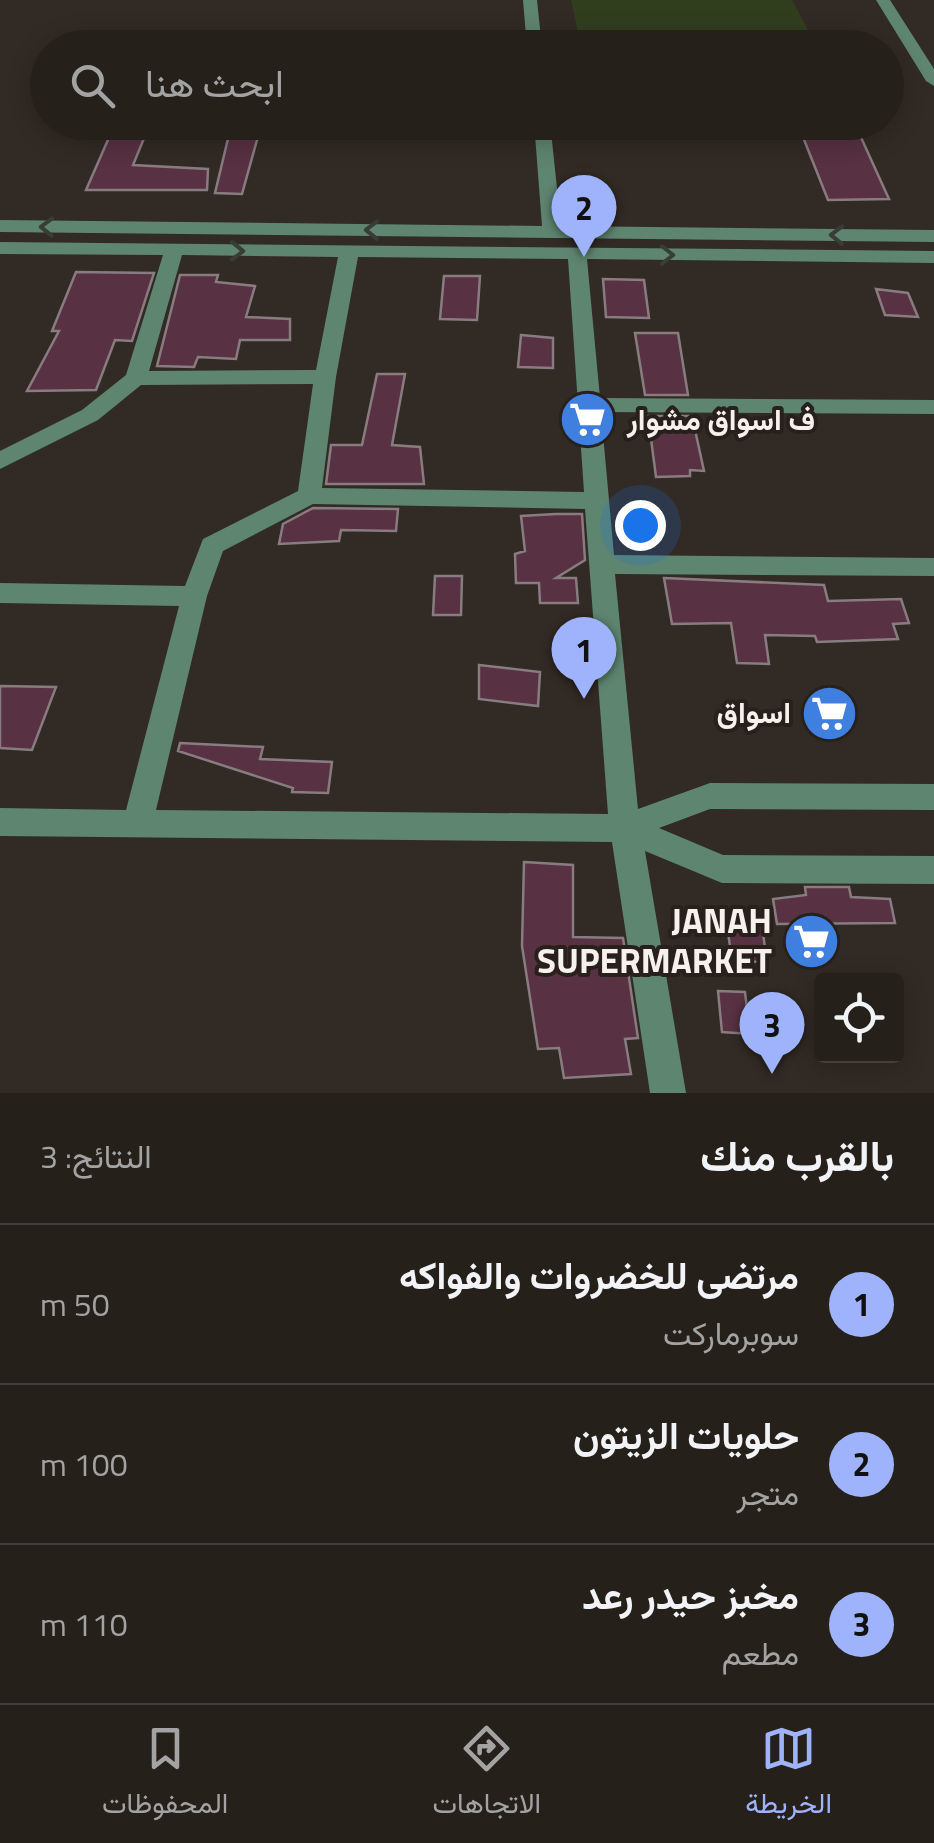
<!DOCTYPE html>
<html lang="ar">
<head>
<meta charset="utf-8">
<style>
  :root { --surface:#26201b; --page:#322d28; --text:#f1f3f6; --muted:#a4a3a3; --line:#423e3a; --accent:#9fb3fd }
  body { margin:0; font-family:"Titillium Web",Vazirmatn,sans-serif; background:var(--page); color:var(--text); direction:rtl }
  .controls { position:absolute; right:30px; bottom:30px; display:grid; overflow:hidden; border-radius:10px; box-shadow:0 5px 25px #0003 }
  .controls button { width:90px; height:90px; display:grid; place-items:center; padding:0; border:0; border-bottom:2px solid var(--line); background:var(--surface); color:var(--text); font:50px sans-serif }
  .you { position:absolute; left:640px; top:525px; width:35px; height:35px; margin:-25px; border:8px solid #fff; border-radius:50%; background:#1a73e8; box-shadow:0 0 0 15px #1a73e833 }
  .badge { display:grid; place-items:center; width:65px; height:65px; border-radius:50%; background:var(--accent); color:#111; font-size:32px; font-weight:700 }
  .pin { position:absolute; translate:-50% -82px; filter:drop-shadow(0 2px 5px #0008) }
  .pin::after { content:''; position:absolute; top:52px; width:35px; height:30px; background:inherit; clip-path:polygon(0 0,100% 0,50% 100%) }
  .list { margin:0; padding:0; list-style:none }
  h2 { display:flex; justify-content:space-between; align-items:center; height:130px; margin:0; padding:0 40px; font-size:42px }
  h2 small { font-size:32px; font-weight:400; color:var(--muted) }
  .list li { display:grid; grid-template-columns:65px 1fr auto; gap:30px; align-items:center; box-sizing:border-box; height:160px; padding:0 40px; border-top:2px solid var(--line) }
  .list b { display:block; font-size:38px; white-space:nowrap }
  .list p { margin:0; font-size:32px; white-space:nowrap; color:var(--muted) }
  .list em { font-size:32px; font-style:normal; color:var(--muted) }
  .icon { flex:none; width:55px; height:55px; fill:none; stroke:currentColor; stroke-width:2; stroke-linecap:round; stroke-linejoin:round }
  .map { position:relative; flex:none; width:934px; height:1093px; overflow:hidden; direction:ltr }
  .search { position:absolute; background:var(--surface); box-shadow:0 5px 25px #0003; left:30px; right:30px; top:30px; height:110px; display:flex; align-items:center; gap:25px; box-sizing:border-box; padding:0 35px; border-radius:55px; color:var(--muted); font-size:38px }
  .sheet { height:610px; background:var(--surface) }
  nav { display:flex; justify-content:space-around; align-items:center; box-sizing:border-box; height:140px; border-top:2px solid var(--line); background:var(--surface); font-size:28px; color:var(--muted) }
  nav a { display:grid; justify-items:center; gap:5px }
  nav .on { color:var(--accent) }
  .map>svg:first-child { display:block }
  .green { fill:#313e1e }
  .building { fill:#583142; stroke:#887c80; stroke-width:2.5 }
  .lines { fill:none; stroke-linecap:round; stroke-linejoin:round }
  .minor { fill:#5e8570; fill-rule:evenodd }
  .oneway { stroke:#383e35 }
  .labels { text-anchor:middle; stroke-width:8; stroke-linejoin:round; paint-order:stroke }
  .poi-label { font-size:30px; font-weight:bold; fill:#f7f1ee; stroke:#28201b; text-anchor:start }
  .near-poi-label { font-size:35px; font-weight:bold; fill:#f7f1ee; stroke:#28201b; text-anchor:end }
</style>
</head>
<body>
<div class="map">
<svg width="934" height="1093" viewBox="0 0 934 1093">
  <rect width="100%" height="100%" fill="#322a24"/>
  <path class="green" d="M571,0H792L817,47H581Z"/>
  <path class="building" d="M232,122H262L242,194L215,193Z
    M797,122H854L889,199L828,200Z
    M147,131L133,165L208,169L207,190H86L111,133Z
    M76,272L154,273L132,341L115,340L96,390L27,391L59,331H52Z
    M180,275H218L216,282L255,286L246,317L290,319V340H240L236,359L198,357L194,367L157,366Z
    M444,276H480L477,320L440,319Z
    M603,279L644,280L649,318L606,317Z
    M876,289L908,293L918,317L885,315Z
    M635,333H678L688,395H645Z
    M521,335L553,338V368L518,367Z
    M377,374H405L392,445L420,447L424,484H326L331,445H362Z
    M648,416H692L704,471L690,470V476L656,477Z
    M313,508L398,509L396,531L341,530L339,541L279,544L283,524Z
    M556,514H582L585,560L556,578H576L578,603H540L539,583H516L515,554L525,551L521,516Z
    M435,576H462L461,615H433Z
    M664,578L824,585L828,601L901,599L909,623L893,624L898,639L817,642L815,636L765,635L769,664L737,663L731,623L672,624Z
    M479,665L540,672L538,706L479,699Z
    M0,686L56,687L32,750L0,748Z
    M180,743L263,747L260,759L332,762L328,793L292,792L293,788L178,751Z
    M524,862L573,865V937L623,938L638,1038L625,1039L631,1074L564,1078L559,1048L538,1049L522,946Z
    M805,887H849L851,897L890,899L895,923L777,924L773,899L806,895Z
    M727,925L762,926L767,962L732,961Z
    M718,991L745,992L750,1034L722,1032Z"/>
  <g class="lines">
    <path class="minor" d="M523,0H537L542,48H527Z
      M876,0H890L934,69V86L926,81Z
      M534,122H550L561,226L934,230V242L0,232V220L542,226Z
      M0,242L934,251V263L587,259L600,398L934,400V414L601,412L614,555L934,558V576L615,574L638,809L710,783L934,784V810L710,809L659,828L723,855L934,856V884L722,883L645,851L686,1093H650L612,842L0,836V808L126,810L179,606L0,603V583L185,586L203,539L298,491L313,384L141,385L98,420L0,469V451L82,410L126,375L163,255L0,254ZM182,255L338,257L316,370L149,371ZM358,257L568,259L584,492L322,488L336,377ZM313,504L585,509L608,814L156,810L207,596L223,551Z"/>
  </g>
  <defs><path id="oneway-chevron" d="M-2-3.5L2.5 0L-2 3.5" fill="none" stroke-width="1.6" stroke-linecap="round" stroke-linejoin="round" transform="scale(2.5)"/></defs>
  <g class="oneway">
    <use href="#oneway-chevron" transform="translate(47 227) rotate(-179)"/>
    <use href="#oneway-chevron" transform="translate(372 230) rotate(-179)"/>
    <use href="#oneway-chevron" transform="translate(837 235) rotate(-179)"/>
    <use href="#oneway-chevron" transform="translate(237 251) rotate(1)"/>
    <use href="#oneway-chevron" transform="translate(667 255)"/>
  </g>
  <defs>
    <symbol id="supermarket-disc" viewBox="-11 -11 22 22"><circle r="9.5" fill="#3f7fe0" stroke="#28201b"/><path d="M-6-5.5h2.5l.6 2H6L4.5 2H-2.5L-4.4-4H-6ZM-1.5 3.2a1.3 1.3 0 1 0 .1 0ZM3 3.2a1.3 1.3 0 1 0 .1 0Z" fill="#fff"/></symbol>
  </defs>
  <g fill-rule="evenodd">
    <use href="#supermarket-disc" x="556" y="388" width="63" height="63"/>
    <use href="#supermarket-disc" x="798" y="682" width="63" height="63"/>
    <use href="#supermarket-disc" x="780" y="910" width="63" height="63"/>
  </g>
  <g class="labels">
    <g class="poi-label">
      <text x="627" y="430">ف اسواق مشوار</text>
      <text x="791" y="723" text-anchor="end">اسواق</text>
    </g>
    <g class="near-poi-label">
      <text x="772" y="933">JANAH<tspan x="772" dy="40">SUPERMARKET</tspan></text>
    </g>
  </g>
</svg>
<div class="controls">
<button><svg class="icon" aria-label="locate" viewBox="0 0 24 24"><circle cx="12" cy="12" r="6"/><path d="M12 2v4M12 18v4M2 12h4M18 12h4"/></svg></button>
</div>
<div class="you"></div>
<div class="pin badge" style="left:584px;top:699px">1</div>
<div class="pin badge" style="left:584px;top:257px">2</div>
<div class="pin badge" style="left:772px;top:1074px">3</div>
<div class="search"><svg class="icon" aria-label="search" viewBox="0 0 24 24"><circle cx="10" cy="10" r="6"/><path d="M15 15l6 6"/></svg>ابحث هنا</div>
</div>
<section class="sheet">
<h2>بالقرب منك<small>النتائج: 3</small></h2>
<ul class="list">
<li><span class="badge">1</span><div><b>مرتضى للخضروات والفواكه</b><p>سوبرماركت</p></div><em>50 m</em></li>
<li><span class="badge">2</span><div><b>حلويات الزيتون</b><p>متجر</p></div><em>100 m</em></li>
<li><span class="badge">3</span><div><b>مخبز حيدر رعد</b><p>مطعم</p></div><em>110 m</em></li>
</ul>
</section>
<nav>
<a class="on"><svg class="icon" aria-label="map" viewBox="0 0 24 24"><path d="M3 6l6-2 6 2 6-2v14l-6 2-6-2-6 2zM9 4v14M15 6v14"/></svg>الخريطة</a>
<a><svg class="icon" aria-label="directions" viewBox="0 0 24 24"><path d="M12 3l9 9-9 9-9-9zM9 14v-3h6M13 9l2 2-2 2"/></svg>الاتجاهات</a>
<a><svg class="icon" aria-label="saved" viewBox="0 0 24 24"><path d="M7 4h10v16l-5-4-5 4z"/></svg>المحفوظات</a>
</nav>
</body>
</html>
